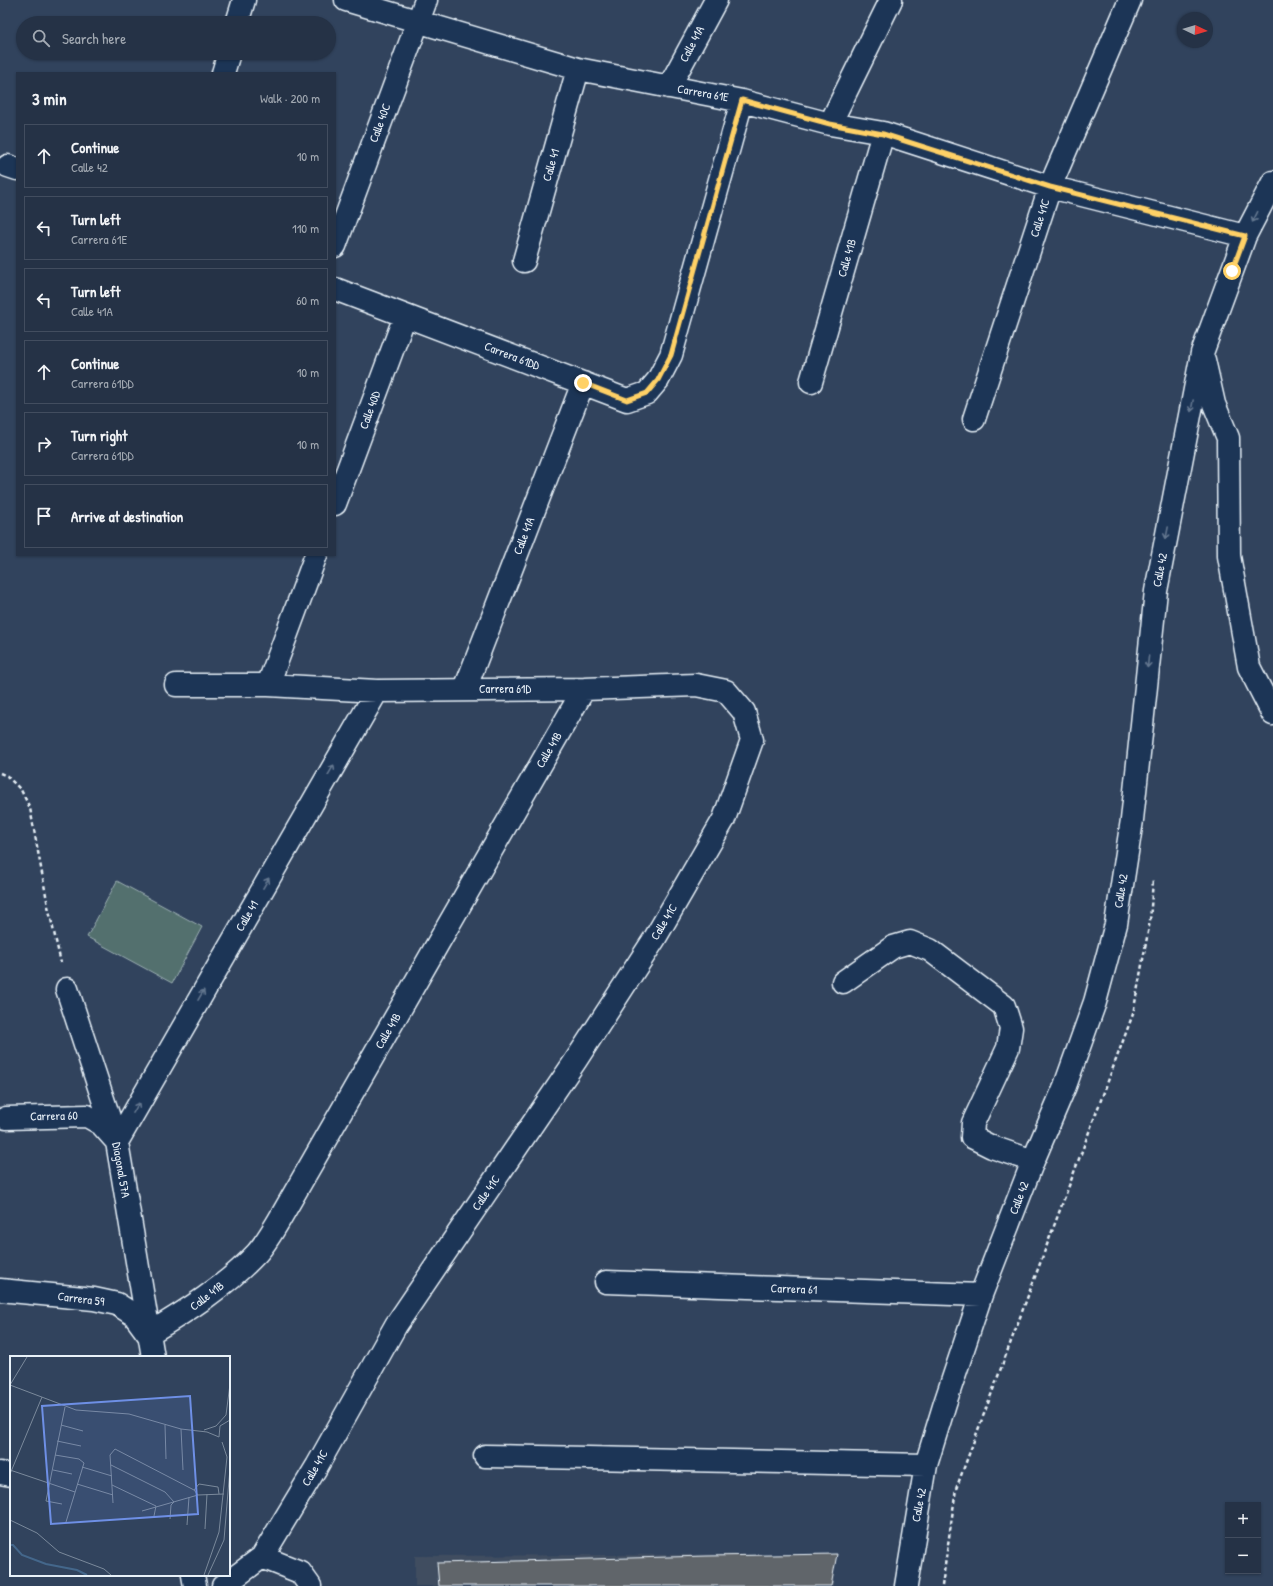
<!DOCTYPE html>
<html lang="en">
<head>
<meta charset="utf-8">
<style>
  :root { --surface:#253246; --page:#2d3a4d; --text:#f1f3f6; --muted:#a3aab3; --line:#424d5f }
  body { margin:0; font-family:"Patrick Hand",sans-serif; background:var(--page); color:var(--text) }
  .controls { position:absolute; right:12px; bottom:12px; display:grid; overflow:hidden; border-radius:0px; box-shadow:0 1px 3px #0004 }
  .controls button { width:36px; height:36px; display:grid; place-items:center; padding:0; border:0; border-bottom:1px solid var(--line); background:var(--surface); color:var(--text); font:20px sans-serif }
  .compass { position:absolute; left:1177px; top:12px; width:36px; height:36px; border-radius:50%; background:var(--surface); box-shadow:0 1px 3px #0004; rotate:94deg }
  .stop { position:absolute; width:12px; height:12px; margin:-9px; border:3px solid #ffd166; border-radius:50%; background:#fff }
  .stop.end { background:#ffd166; border-color:#fff; box-shadow:0 1px 4px #0008 }
  .list { margin:0; padding:0; list-style:none }
  h2 { display:flex; justify-content:space-between; align-items:center; height:52px; margin:0; padding:0 16px; font-size:17px }
  h2 small { font-size:13px; font-weight:400; color:var(--muted) }
  .list li { display:grid; grid-template-columns:26px 1fr auto; gap:12px; align-items:center; box-sizing:border-box; height:64px; margin:0 8px 8px; padding:0 8px; border:1px solid var(--line); border-radius:0px }
  .list b { display:block; font-size:15px; white-space:nowrap }
  .list p { margin:0; font-size:13px; white-space:nowrap; color:var(--muted) }
  .list em { font-size:13px; font-style:normal; color:var(--muted) }
  .icon { flex:none; width:22px; height:22px; fill:none; stroke:currentColor; stroke-width:2; stroke-linecap:round; stroke-linejoin:round }
  .map { position:relative; flex:none; width:1273px; height:1586px; overflow:hidden }
  .search { position:absolute; background:var(--surface); box-shadow:0 1px 3px #0004; left:16px; top:16px; width:320px; height:44px; display:flex; align-items:center; gap:10px; box-sizing:border-box; padding:0 14px; border-radius:22px; color:var(--muted); font-size:15px }
  .panel { position:absolute; background:var(--surface); box-shadow:0 1px 3px #0004; left:16px; top:72px; width:320px; height:484px; border-radius:0px }
  .map>svg:first-child { display:block }
  .built { fill:#3f4d61 }
  .pitch { fill:#526f6e; stroke:#9db0b3 }
  .building { fill:#61656b; stroke:#e8f1f8 }
  .lines { fill:none; stroke-linecap:round; stroke-linejoin:round }
  .minor-casing { stroke:#e8f1f8; stroke-width:25 }
  .path { stroke:#e8f1f8; stroke-width:2.5; stroke-dasharray:4 3; stroke-linecap:butt }
  .minor { stroke:#1d3557; stroke-width:22 }
  .oneway { stroke:#64778f }
  .route { stroke:#ffd166; stroke-width:5 }
  .labels { text-anchor:middle; stroke-width:4; stroke-linejoin:round; paint-order:stroke }
  .street-label { font-size:12px; fill:#e8f1f8; stroke:#1d3557 }
  .inset-river { fill:none; stroke:#44678b; stroke-width:2 }
  .inset-road { fill:none; stroke:#7a899b; stroke-width:1 }
  .view { fill:#6e8fe5; fill-opacity:0.15; stroke:#6e8fe5; stroke-width:2 }
  .inset-edge { fill:none; stroke:#e8f1f8; stroke-width:2 }
</style>
</head>
<body>
<div class="map">
<svg width="1273" height="1586" viewBox="0 0 1273 1586">
  <rect width="100%" height="100%" fill="#31435d"/>
  <filter id="ink" filterUnits="userSpaceOnUse"><feTurbulence type="fractalNoise" baseFrequency=".025" numOctaves="2"/><feDisplacementMap in="SourceGraphic" scale="8" xChannelSelector="R" yChannelSelector="G"/><feConvolveMatrix kernelMatrix="1 2 1 2 8 2 1 2 1" color-interpolation-filters="sRGB"/></filter>
  <g filter="url(#ink)">
    <path class="built" d="M837,1554L833,1586H415V1556Z"/>
    <path class="pitch" d="M117,881L202,927L172,983L87,937Z"/>
    <path class="building" d="M837,1554L831,1586H439L437,1563L707,1556Z"/>
    <g class="lines">
      <defs>
        <path id="minor" d="M346,0L578,69L742,101L830,124L883,133L1050,187L1245,236
          M237,23L244,0
          M223,73L229,53
          M669,87L716,0
          M830,124L891,0
          M8,166L17,169
          M335,246L426,0
          M524,261L578,69
          M335,289L627,400L647,393L658,380L671,355L742,101
          M1204,360L1214,404L1228,438L1229,556L1249,667L1273,714
          M811,382L883,133
          M974,419L1050,187L1130,0
          M335,504L405,316
          M176,685H268L377,691L584,689L696,685L726,691L744,712L752,740L724,819L655,938L576,1060L396,1325L317,1466L262,1557L223,1586
          M268,685L316,555
          M465,689L583,383
          M843,982L893,947L910,942L930,950L1004,1006L1011,1028L1008,1048L973,1123L972,1137L992,1147L1033,1161
          M67,989L117,1142L153,1357
          M6,1118L87,1116L101,1124L117,1142L377,691
          M606,1282L981,1295
          M0,1290L94,1299L117,1304L134,1315L148,1334C187,1311 226,1286 257,1253C265,1244 272,1232 278,1222L584,689
          M485,1456L926,1465
          M0,1473L11,1475
          M262,1557L300,1572L310,1586
          M193,1575L195,1586
          M906,1586L926,1465L945,1403L981,1295L1033,1161L1065,1086L1095,1002L1116,924L1132,820L1156,591L1202,353L1245,236L1273,182"/>
      </defs>
      <use href="#minor" class="minor-casing"/>
      <path class="path" d="M0,773L7,776L21,790L30,808L48,906L61,963
        M942,1586L956,1489L1133,1014L1150,921L1153,880"/>
      <use href="#minor" class="minor"/>
    </g>
    <defs><path id="oneway-shaft" d="M-6 0H5M1.5-3L5.5 0L1.5 3" fill="none" stroke-width="1.6" stroke-linecap="round" stroke-linejoin="round"/></defs>
    <g class="oneway">
      <use href="#oneway-shaft" transform="translate(1255 217) rotate(117)"/>
      <use href="#oneway-shaft" transform="translate(1192 406) rotate(101)"/>
      <use href="#oneway-shaft" transform="translate(1167 533) rotate(101)"/>
      <use href="#oneway-shaft" transform="translate(1148 662) rotate(96)"/>
      <use href="#oneway-shaft" transform="translate(331 770) rotate(-60)"/>
      <use href="#oneway-shaft" transform="translate(266 883) rotate(-60)"/>
      <use href="#oneway-shaft" transform="translate(201 995) rotate(-60)"/>
      <use href="#oneway-shaft" transform="translate(136 1108) rotate(-60)"/>
    </g>
  </g>
  <g class="lines" filter="url(#ink)">
    <path class="route" d="M583,383L627,400L647,393L658,380L671,355L742,100L830,124L883,134L1050,187L1245,236L1232,271"/>
  </g>
  <g class="labels">
    <g class="street-label">
      <text transform="translate(692 44) rotate(-62)" y="4">Calle 41A</text>
      <text transform="translate(703 93) rotate(10)" y="4">Carrera 61E</text>
      <text transform="translate(380 123) rotate(-70)" y="4">Calle 40C</text>
      <text transform="translate(551 165) rotate(-74)" y="4">Calle 41</text>
      <text transform="translate(1040 218) rotate(-72)" y="4">Calle 41C</text>
      <text transform="translate(847 258) rotate(-74)" y="4">Calle 41B</text>
      <text transform="translate(512 356) rotate(21)" y="4">Carrera 61DD</text>
      <text transform="translate(370 410) rotate(-70)" y="4">Calle 40D</text>
      <text transform="translate(524 536) rotate(-69)" y="4">Calle 41A</text>
      <text transform="translate(1160 570) rotate(-79)" y="4">Calle 42</text>
      <text x="505" y="693">Carrera 61D</text>
      <text transform="translate(549 750) rotate(-60)" y="4">Calle 41B</text>
      <text transform="translate(1121 891) rotate(-81)" y="4">Calle 42</text>
      <text transform="translate(247 916) rotate(-60)" y="4">Calle 41</text>
      <text transform="translate(664 922) rotate(-59)" y="4">Calle 41C</text>
      <text transform="translate(388 1031) rotate(-60)" y="4">Calle 41B</text>
      <text transform="translate(54 1116) rotate(-1)" y="4">Carrera 60</text>
      <text transform="translate(121 1170) rotate(80)" y="4">Diagonal 57A</text>
      <text transform="translate(486 1193) rotate(-56)" y="4">Calle 41C</text>
      <text transform="translate(1019 1198) rotate(-69)" y="4">Calle 42</text>
      <text transform="translate(794 1289) rotate(2)" y="4">Carrera 61</text>
      <text transform="translate(207 1296) rotate(-38)" y="4">Calle 41B</text>
      <text transform="translate(81 1299) rotate(7)" y="4">Carrera 59</text>
      <text transform="translate(315 1468) rotate(-60)" y="4">Calle 41C</text>
      <text transform="translate(919 1505) rotate(-79)" y="4">Calle 42</text>
    </g>
  </g>
  <g transform="translate(10 1356)">
    <rect width="220" height="220" fill="#31435d"/>
    <path class="inset-river" d="M0,189H3L12,199L36,208L67,214L77,219"/>
    <path class="inset-road" d="M0,29L66,54L119,58L171,73L197,76L209,81M0,29L17,1M51,69L73,75M155,69L156,103M171,73L173,114M194,74L206,70L216,59L220,28M209,81L210,70L220,64M47,85L71,90M45,99L69,103L74,107L56,166M101,109L155,136L164,146L161,149L160,163M72,111L102,120M0,114L65,136M43,114L62,118M0,118L32,41M67,128L103,139M102,129L146,150L144,160M184,134L189,128L208,131L209,138M103,147L100,99L105,93L184,134L188,139M52,148L36,145L55,51M132,155L188,139L214,138M0,164L27,177L49,196L94,213L101,219M177,169L179,141M195,173L197,138M194,219L209,176L217,101L212,86M198,219L214,184L220,112"/>
    <path class="view" d="M180,40L188,158L41,168L32,50Z"/>
    <rect width="220" height="220" class="inset-edge"/>
  </g>
</svg>
<div class="controls">
<button>+</button>
<button>−</button>
</div>
<svg class="compass" viewBox="-18 -18 36 36"><path d="M0-13l5 13h-10z" fill="#e53935"/><path d="M0 13l5-13h-10z" fill="#a3aab3"/></svg>
<div class="stop" style="left:1232px;top:271px"></div>
<div class="stop end" style="left:583px;top:383px"></div>
<div class="search"><svg class="icon" aria-label="search" viewBox="0 0 24 24"><circle cx="10" cy="10" r="6"/><path d="M15 15l6 6"/></svg>Search here</div>
<section class="panel">
<h2>3 min<small>Walk · 200 m</small></h2>
<ul class="list">
<li><svg class="icon" aria-label="ahead" viewBox="0 0 24 24"><path d="M12 20V5M6 11l6-6 6 6"/></svg><div><b>Continue</b><p>Calle 42</p></div><em>10 m</em></li>
<li><svg class="icon" aria-label="left" viewBox="0 0 24 24"><path d="M17 20v-9H6M10 6l-5 5 5 5"/></svg><div><b>Turn left</b><p>Carrera 61E</p></div><em>110 m</em></li>
<li><svg class="icon" aria-label="left" viewBox="0 0 24 24"><path d="M17 20v-9H6M10 6l-5 5 5 5"/></svg><div><b>Turn left</b><p>Calle 41A</p></div><em>60 m</em></li>
<li><svg class="icon" aria-label="ahead" viewBox="0 0 24 24"><path d="M12 20V5M6 11l6-6 6 6"/></svg><div><b>Continue</b><p>Carrera 61DD</p></div><em>10 m</em></li>
<li><svg class="icon" aria-label="right" viewBox="0 0 24 24"><path d="M7 20v-9h11M14 6l5 5-5 5"/></svg><div><b>Turn right</b><p>Carrera 61DD</p></div><em>10 m</em></li>
<li><svg class="icon" aria-label="arrive" viewBox="0 0 24 24"><path d="M6 21V4h12l-3 4 3 4H6"/></svg><div><b>Arrive at destination</b></div></li>
</ul>
</section>
</div>
</body>
</html>
